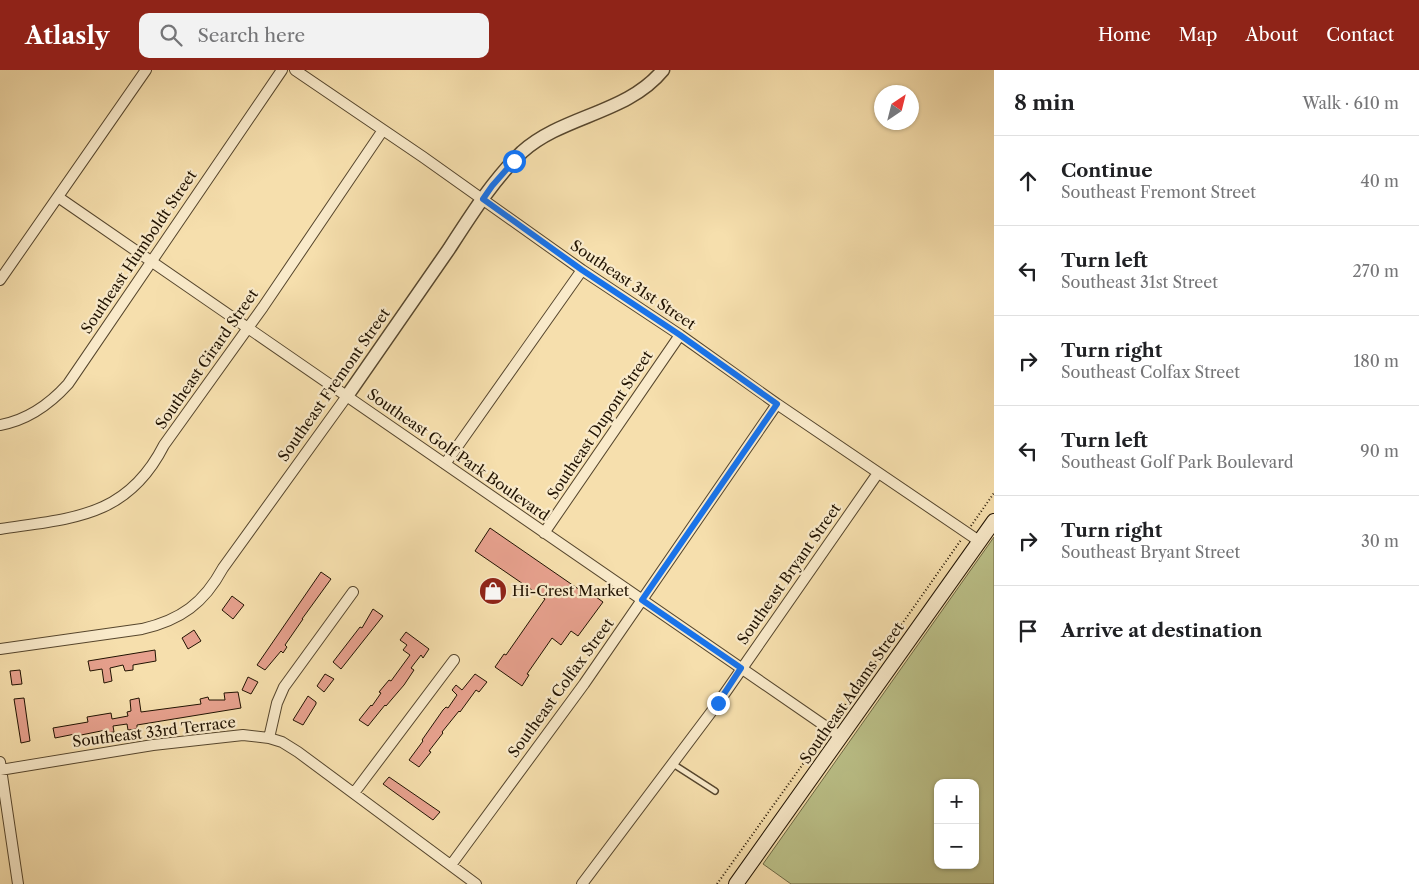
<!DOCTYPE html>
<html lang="en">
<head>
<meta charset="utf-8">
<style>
  :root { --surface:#fff; --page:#f2f2f2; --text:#202124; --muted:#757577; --line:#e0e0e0; --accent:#8f2418 }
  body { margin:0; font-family:"Libre Caslon Text",serif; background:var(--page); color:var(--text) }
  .controls { position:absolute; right:15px; bottom:15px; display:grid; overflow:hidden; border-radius:10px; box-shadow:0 1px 4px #0004 }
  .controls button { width:45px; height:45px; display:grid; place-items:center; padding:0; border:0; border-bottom:1px solid var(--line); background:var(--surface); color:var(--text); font:25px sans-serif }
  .compass { position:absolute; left:874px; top:15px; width:45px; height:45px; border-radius:50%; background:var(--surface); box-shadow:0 1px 4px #0004; rotate:35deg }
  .stop { position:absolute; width:15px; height:15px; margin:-11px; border:4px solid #1a73e8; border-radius:50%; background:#fff }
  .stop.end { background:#1a73e8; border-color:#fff; box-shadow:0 1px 5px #0008 }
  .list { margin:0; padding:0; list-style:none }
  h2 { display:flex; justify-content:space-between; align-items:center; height:65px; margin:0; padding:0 20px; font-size:21px }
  h2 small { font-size:16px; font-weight:400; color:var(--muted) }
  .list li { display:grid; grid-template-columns:32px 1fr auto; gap:15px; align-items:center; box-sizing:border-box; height:90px; padding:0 20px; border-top:1px solid var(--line) }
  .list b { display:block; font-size:19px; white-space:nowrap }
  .list p { margin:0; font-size:16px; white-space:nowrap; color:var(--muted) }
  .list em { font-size:16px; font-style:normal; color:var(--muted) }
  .icon { flex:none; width:28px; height:28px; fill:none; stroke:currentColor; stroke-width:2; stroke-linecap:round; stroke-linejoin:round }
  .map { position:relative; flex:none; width:994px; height:814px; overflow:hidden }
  header { display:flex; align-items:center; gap:30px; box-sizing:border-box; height:70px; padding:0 25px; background:var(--accent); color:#fff }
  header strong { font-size:24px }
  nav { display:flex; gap:28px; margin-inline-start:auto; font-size:18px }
  .search { width:350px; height:45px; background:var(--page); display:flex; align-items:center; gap:12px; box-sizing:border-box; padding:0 18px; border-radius:10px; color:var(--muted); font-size:19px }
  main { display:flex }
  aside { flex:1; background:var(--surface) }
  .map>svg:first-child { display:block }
  .green { fill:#bcc28a; stroke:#6e6a46; fill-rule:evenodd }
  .building { fill:#e7a18e; stroke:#211302 }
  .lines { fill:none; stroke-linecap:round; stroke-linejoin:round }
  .service-casing { stroke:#56462d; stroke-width:8 }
  .minor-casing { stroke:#56462d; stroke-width:12 }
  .tertiary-casing { stroke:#56462d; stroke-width:15 }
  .secondary-casing { stroke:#211302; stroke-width:16 }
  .path { stroke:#211302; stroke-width:2; stroke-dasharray:1 2.5; stroke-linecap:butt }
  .service { stroke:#f9eaca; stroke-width:5 }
  .minor { stroke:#f9eaca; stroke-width:10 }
  .tertiary { stroke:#f9eaca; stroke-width:12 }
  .secondary { stroke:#f9eaca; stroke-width:14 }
  .route { stroke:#1a73e8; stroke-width:6 }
  .labels { text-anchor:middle; stroke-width:4.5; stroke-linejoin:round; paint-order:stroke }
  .street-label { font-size:15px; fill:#211302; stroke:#f9eaca }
  .poi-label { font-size:15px; fill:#211302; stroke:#f9eaca; text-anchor:start }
</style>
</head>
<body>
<header>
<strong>Atlasly</strong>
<div class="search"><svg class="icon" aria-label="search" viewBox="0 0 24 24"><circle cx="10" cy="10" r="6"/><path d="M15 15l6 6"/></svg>Search here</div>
<nav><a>Home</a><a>Map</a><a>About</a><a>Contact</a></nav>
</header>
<main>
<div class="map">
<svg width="994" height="814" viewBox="0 0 994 814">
  <rect width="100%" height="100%" fill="#f6dfad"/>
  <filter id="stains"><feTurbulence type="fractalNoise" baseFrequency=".004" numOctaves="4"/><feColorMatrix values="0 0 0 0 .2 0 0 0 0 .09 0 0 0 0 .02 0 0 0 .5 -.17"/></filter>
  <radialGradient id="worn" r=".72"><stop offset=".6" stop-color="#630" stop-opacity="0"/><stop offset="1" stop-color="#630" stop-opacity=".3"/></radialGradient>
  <path class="green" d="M994,467V814H791L763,794ZM938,713H975V795H938Z"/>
  <path class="building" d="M490,458L590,527L592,524L603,532L578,566L571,561L561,575L552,568L527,604L529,605L522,616L495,597L504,584L506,585L545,529L475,481Z
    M321,502L331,509L302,549H303L285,575L287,577L283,583L281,581L265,600L257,595Z
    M232,526L244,535L233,549L222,540Z
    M373,539L383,546L341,599L333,592L360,557L362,558Z
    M194,560L201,571L188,579L182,568Z
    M406,562L429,579L423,588L421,585L411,598L414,600L404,615L386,636L385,635L368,656L359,650L371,635L372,636L381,623L379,622L389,610L391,611L410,585L403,580L407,575L400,570Z
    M155,580L156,591L133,595V600L125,601L123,595L110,598L112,611L104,613L102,599L90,601L88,591Z
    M20,600L22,614L12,615L10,601Z
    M325,604L334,609L324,622L317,616Z
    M475,604L487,612L479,622L476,620L460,642L459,641L442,662L443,663L429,681L431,682L419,697L409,690L423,671L422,670L443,640L446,637L448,638L457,625L452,620L456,615L462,620Z
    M248,607L258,612L251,624L242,620Z
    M238,622L241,638L137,655V659L128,660L127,654L113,656L114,662L106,663V660L81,665L75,666V664L55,668L53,658L88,652L87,647L111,643L112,649L128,646L127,642L131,641L130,630L139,628L141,642L201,634L200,629L208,627L209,630H225L224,623Z
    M308,626L316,632V634L303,655L293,650Z
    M24,628L30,671L21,673L14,629Z
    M389,707L440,742L433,750L383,714Z"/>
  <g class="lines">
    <defs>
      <path id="service" d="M673,694L715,721"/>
      <path id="minor" d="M295,0L423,87L582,200L680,265L777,334L979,471
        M58,127L841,667
        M0,210L146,0
        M0,355C28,350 49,335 68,314L282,0
        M445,394L582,200
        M0,459C72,448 127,448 164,375L263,237L383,60
        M544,463L680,265
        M0,579L142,559C181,550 204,533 223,498L347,326
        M269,668L277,633L284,617L353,522
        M0,692L18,814
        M0,700L153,675L243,665L269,668L282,672L298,682L476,814
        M354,723L454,590
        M451,795L584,614L777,334
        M582,814L718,633L878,403"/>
      <path id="tertiary" d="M347,326C381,277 415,228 449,179C471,145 493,110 522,82C563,45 627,44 663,0"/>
      <path id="secondary" d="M736,814L994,451"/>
    </defs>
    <use href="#service" class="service-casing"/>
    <use href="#minor" class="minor-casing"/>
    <use href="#tertiary" class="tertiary-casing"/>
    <use href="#secondary" class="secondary-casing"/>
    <path class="path" d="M971,456L994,423
      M833,652L961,470
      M717,814L823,666"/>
    <use href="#service" class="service"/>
    <use href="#minor" class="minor"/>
    <use href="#tertiary" class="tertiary"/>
    <use href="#secondary" class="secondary"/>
  </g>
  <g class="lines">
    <path class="route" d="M514,91L492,116L483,129L582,200L680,265L777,334L642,530L741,598L718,633"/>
  </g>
  <defs>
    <symbol id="shop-disc" viewBox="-11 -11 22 22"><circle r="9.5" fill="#8f2418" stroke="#f9eaca"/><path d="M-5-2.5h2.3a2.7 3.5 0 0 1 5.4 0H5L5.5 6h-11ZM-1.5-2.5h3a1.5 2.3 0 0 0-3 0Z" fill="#fff"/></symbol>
  </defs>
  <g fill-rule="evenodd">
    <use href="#shop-disc" x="477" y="505" width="32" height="32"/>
  </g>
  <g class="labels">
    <g class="street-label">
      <text transform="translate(139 182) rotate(-56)" y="5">Southeast Humboldt Street</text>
      <text transform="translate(633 215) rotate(34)" y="5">Southeast 31st Street</text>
      <text transform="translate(207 289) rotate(-55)" y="5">Southeast Girard Street</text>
      <text transform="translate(334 315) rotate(-55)" y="5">Southeast Fremont Street</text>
      <text transform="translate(600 355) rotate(-56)" y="5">Southeast Dupont Street</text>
      <text transform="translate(458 385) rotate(35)" y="5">Southeast Golf Park Boulevard</text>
      <text transform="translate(789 504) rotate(-55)" y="5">Southeast Bryant Street</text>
      <text transform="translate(561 618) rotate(-54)" y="5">Southeast Colfax Street</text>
      <text transform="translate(852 623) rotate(-55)" y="5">Southeast Adams Street</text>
      <text transform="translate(154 662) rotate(-7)" y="5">Southeast 33rd Terrace</text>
    </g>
    <g class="poi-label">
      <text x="512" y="526">Hi-Crest Market</text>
    </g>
  </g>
  <rect width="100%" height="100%" filter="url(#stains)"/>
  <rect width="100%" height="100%" fill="url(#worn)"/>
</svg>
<div class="controls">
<button>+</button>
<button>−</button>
</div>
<svg class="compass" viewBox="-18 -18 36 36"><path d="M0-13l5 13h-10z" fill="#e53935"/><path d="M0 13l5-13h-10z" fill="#757577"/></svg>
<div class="stop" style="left:514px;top:91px"></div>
<div class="stop end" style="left:718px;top:633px"></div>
</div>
<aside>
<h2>8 min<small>Walk · 610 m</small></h2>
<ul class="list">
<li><svg class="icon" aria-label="ahead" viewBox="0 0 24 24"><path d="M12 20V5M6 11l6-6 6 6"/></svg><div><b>Continue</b><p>Southeast Fremont Street</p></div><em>40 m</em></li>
<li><svg class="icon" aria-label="left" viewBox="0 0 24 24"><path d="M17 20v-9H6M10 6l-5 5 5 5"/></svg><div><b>Turn left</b><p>Southeast 31st Street</p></div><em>270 m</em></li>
<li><svg class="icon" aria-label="right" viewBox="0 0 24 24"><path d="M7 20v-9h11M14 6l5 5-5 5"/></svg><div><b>Turn right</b><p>Southeast Colfax Street</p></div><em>180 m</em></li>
<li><svg class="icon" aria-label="left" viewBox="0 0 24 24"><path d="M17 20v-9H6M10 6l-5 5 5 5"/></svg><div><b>Turn left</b><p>Southeast Golf Park Boulevard</p></div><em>90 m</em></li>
<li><svg class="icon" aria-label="right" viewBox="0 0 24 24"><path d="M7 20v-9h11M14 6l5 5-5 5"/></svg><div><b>Turn right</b><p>Southeast Bryant Street</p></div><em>30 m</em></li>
<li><svg class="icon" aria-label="arrive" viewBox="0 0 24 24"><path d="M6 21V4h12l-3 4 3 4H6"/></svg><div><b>Arrive at destination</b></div></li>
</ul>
</aside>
</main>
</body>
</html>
